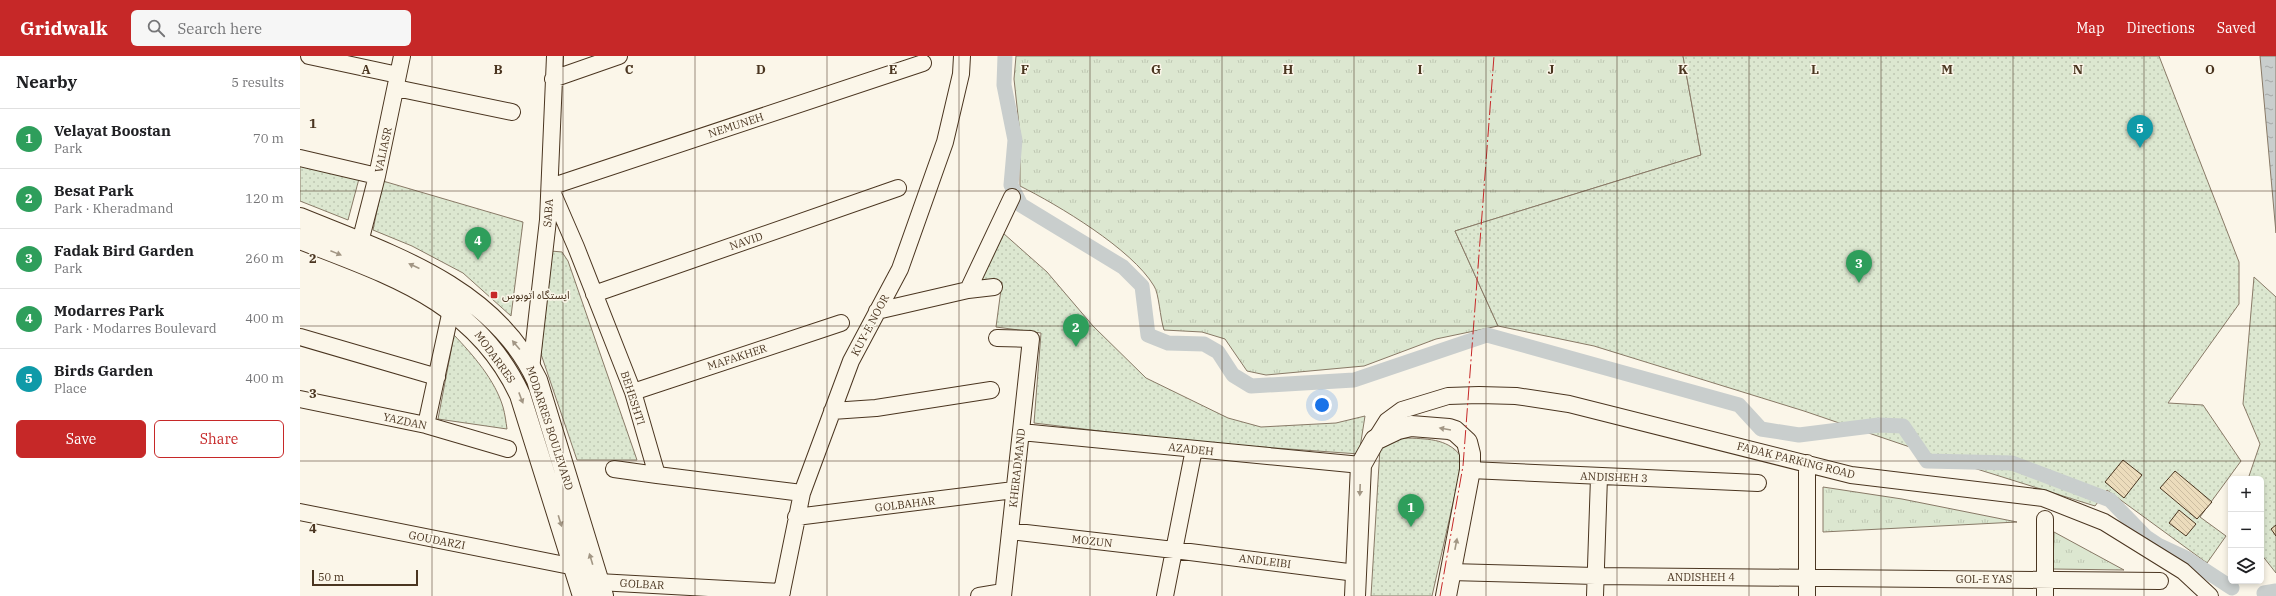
<!DOCTYPE html>
<html lang="en">
<head>
<meta charset="utf-8">
<style>
  :root { --surface:#fff; --page:#f6f6f6; --text:#202124; --muted:#757577; --line:#e0e0e0; --accent:#c62828 }
  body { margin:0; font-family:"IBM Plex Serif","Noto Sans Arabic",serif; background:var(--page); color:var(--text) }
  .controls { position:absolute; right:12px; bottom:12px; display:grid; overflow:hidden; border-radius:6px; box-shadow:0 2px 6px #0003 }
  .controls button { width:36px; height:36px; display:grid; place-items:center; padding:0; border:0; border-bottom:1px solid var(--line); background:var(--surface); color:var(--text); font:20px sans-serif }
  .scale { position:absolute; left:12px; bottom:10px; width:106px; box-sizing:border-box; padding-left:4px; border:2px solid #4a3520; border-top:0; font-size:11px; line-height:14px; white-space:nowrap; color:#4a3520; -webkit-text-stroke:3px #fbf6e9; paint-order:stroke }
  .you { position:absolute; left:1022px; top:349px; width:14px; height:14px; margin:-10px; border:3px solid #fff; border-radius:50%; background:#1a73e8; box-shadow:0 0 0 6px #1a73e833 }
  .badge { display:grid; place-items:center; width:26px; height:26px; border-radius:50%; background:var(--accent); color:#fff; font-size:13px; font-weight:700 }
  .pin { position:absolute; translate:-50% -33px; filter:drop-shadow(0 1px 2px #0008) }
  .pin::after { content:''; position:absolute; top:21px; width:14px; height:12px; background:inherit; clip-path:polygon(0 0,100% 0,50% 100%) }
  .list { margin:0; padding:0; list-style:none }
  h2 { display:flex; justify-content:space-between; align-items:center; height:52px; margin:0; padding:0 16px; font-size:17px }
  h2 small { font-size:13px; font-weight:400; color:var(--muted) }
  .list li { display:grid; grid-template-columns:26px 1fr auto; gap:12px; align-items:center; box-sizing:border-box; height:60px; padding:0 16px; border-top:1px solid var(--line) }
  .list b { display:block; font-size:15px; white-space:nowrap }
  .list p { margin:0; font-size:13px; white-space:nowrap; color:var(--muted) }
  .list em { font-size:13px; font-style:normal; color:var(--muted) }
  .actions { display:flex; gap:8px; padding:12px 16px }
  .actions a { flex:1; padding:9px 0; border:1px solid var(--accent); border-radius:6px; text-align:center; font-size:14px; color:var(--accent) }
  .actions .main { background:var(--accent); color:#fff }
  .icon { flex:none; width:22px; height:22px; fill:none; stroke:currentColor; stroke-width:2; stroke-linecap:round; stroke-linejoin:round }
  .map { position:relative; flex:none; width:1976px; height:540px; overflow:hidden }
  header { display:flex; align-items:center; gap:24px; box-sizing:border-box; height:56px; padding:0 20px; background:var(--accent); color:#fff }
  header strong { font-size:19px }
  nav { display:flex; gap:22px; margin-inline-start:auto; font-size:14px }
  .search { width:280px; height:36px; background:var(--page); display:flex; align-items:center; gap:10px; box-sizing:border-box; padding:0 14px; border-radius:6px; color:var(--muted); font-size:15px }
  main { display:flex }
  aside { flex:1; background:var(--surface) }
  .map>svg:first-child { display:block }
  .grass { fill:url(#grass-tufts); stroke:#887966 }
  .park { fill:url(#park-dots); stroke:#887966 }
  .water { fill:url(#water-ripples); stroke:#887966 }
  .lines { fill:none; stroke-linecap:round; stroke-linejoin:round }
  .canal { stroke:#c9cecd; stroke-width:15 }
  .building { fill:url(#building-back-hatch); stroke:#4a3520 }
  .minor-casing { stroke:#4a3520; stroke-width:18 }
  .major-casing { stroke:#4a3520; stroke-width:22 }
  .minor { stroke:#fbf6e9; stroke-width:16 }
  .major { stroke:#fbf6e9; stroke-width:20 }
  .power { stroke:#c62828; stroke-width:1; stroke-dasharray:14 3 2 3; stroke-linecap:butt }
  .oneway { fill:#a29684 }
  .grid { fill:none; stroke:#4a3520; stroke-width:1; stroke-opacity:0.55 }
  .poi-dot { fill:#c62828; stroke:#fbf6e9; stroke-width:1.5 }
  .labels { text-anchor:middle; stroke-width:3; stroke-linejoin:round; paint-order:stroke }
  .street-label { font-size:11px; fill:#4a3520; stroke:#fbf6e9 }
  .poi-label { font-size:11px; fill:#4a3520; stroke:#fbf6e9; text-anchor:start }
  .grid-label { font-size:13px; text-anchor:middle; font-weight:bold; fill:#4a3520; stroke:#fbf6e9; stroke-width:3; stroke-linejoin:round; paint-order:stroke }
</style>
</head>
<body>
<header>
<strong>Gridwalk</strong>
<div class="search"><svg class="icon" aria-label="search" viewBox="0 0 24 24"><circle cx="10" cy="10" r="6"/><path d="M15 15l6 6"/></svg>Search here</div>
<nav><a>Map</a><a>Directions</a><a>Saved</a></nav>
</header>
<main>
<aside>
<h2>Nearby<small>5 results</small></h2>
<ul class="list">
<li><span class="badge" style="background:#2e9e5b">1</span><div><b>Velayat Boostan</b><p>Park</p></div><em>70 m</em></li>
<li><span class="badge" style="background:#2e9e5b">2</span><div><b>Besat Park</b><p>Park · Kheradmand</p></div><em>120 m</em></li>
<li><span class="badge" style="background:#2e9e5b">3</span><div><b>Fadak Bird Garden</b><p>Park</p></div><em>260 m</em></li>
<li><span class="badge" style="background:#2e9e5b">4</span><div><b>Modarres Park</b><p>Park · Modarres Boulevard</p></div><em>400 m</em></li>
<li><span class="badge" style="background:#0f9aa8">5</span><div><b>Birds Garden</b><p>Place</p></div><em>400 m</em></li>
</ul>
<div class="actions"><a class="main">Save</a><a>Share</a></div>
</aside>
<div class="map">
<svg width="1976" height="540" viewBox="0 0 1976 540">
  <defs>
    <pattern id="grass-tufts" width="24" height="20" patternUnits="userSpaceOnUse"><rect width="24" height="20" fill="#dce7d0"/><path d="M3 7l-1-3M5 7V3M7 7l1-3M15 17l-1-3M17 17v-4M19 17l1-3" fill="none" stroke="#bec7b2"/></pattern>
    <pattern id="park-dots" width="8" height="8" patternUnits="userSpaceOnUse"><rect width="8" height="8" fill="#dce7d0"/><path d="M2 2h.1M6 6h.1" fill="none" stroke="#bec7b2" stroke-width="1.8" stroke-linecap="round"/></pattern>
    <pattern id="water-ripples" width="26" height="14" patternUnits="userSpaceOnUse"><rect width="26" height="14" fill="#c9cecd"/><path d="M2 4q2-2 4 0t4 0M15 11q2-2 4 0t4 0" fill="none" stroke="#a5a8a6"/></pattern>
    <pattern id="building-back-hatch" width="6" height="6" patternUnits="userSpaceOnUse"><rect width="6" height="6" fill="#ecdcbc"/><path d="M-1 5l2 2M0 0l6 6M5-1l2 2" fill="none" stroke="#ccbda1"/></pattern>
  </defs>
  <rect width="100%" height="100%" fill="#fbf6e9"/>
  <path class="grass" d="M716,0H1383L1401,99L1155,175L1198,270L1136,283L1064,310L966,319L947,315L925,283L902,276L864,274C860,262 859,237 854,230C832,193 758,149 720,130V78L714,23Z
    M1523,431L1602,443L1717,466L1523,476Z
    M1754,476L1824,514L1753,513Z"/>
  <path class="park" d="M1383,0H1859L1939,206V248L1868,347L1903,349L1941,405L1900,461L1926,480L1907,507L1807,434L1795,450L1648,404L1504,355L1294,290L1198,270L1155,175L1401,99Z
    M0,105L60,119L48,164L0,145Z
    M83,125L223,166L211,260L163,217L112,190L73,174Z
    M703,177L747,216L793,270L846,322L928,362L961,371L1036,367L1065,360L1059,398L891,386L734,367L741,277L696,271L702,226L676,228Z
    M251,195L262,196L268,205L337,404H277L241,298Z
    M1954,221L1976,241V517L1961,498V423H1948L1960,388L1943,348Z
    M154,279C173,299 195,324 203,351C205,358 206,366 207,373L138,363Z
    M1108,382C1130,383 1150,383 1163,403L1132,540H1071L1080,392L1093,384Z"/>
  <path class="water" d="M1960,0H1976V177Z"/>
  <g class="lines">
    <path class="canal" d="M705,0L704,29L715,84L711,129L721,149L823,211L842,230L848,279L868,287L904,288L918,296L933,319L951,330L1054,324L1187,279L1439,349L1461,373L1499,379L1579,369L1603,370L1627,405L1712,407L1810,444L1846,481L1858,489L1886,502L1932,532
      M1964,537L1976,535"/>
  </g>
  <path class="building" d="M1823,404L1842,419L1824,442L1805,426Z
    M1875,415L1912,446L1897,463L1860,432Z
    M1879,454L1896,468L1886,480L1869,467Z
    M1976,469V480L1971,473Z"/>
  <g class="lines">
    <defs>
      <path id="minor" d="M9,0L98,19
        M253,23L319,0
        M96,32L212,56
        M0,102L77,120
        M60,186L77,120L102,0
        M668,234L712,141
        M294,238L598,132
        M577,255L668,234L694,231
        M0,281L137,321
        M697,282L731,283L703,540
        M231,313L248,164L255,0
        M333,336L541,267
        M0,343L126,369L208,393
        M532,355L576,352L691,334
        M126,369L151,254
        M721,376L1061,409
        M1075,384L1087,365L1102,354L1148,340L1179,339L1216,340L1269,348L1551,419L1743,442L1804,466L1883,515L1910,540
        M314,413L357,419
        M1170,414L1458,427
        M502,437L357,419L333,336L276,191L250,131L623,7
        M0,456L275,511
        M496,461L714,434
        M710,475L874,494L1056,517
        M1150,516L1295,520L1860,525
        M298,526L482,536
        M481,540L502,437L551,305L600,213L645,86L661,18L662,0
        M679,540L703,536
        M865,540L894,393
        M1295,540L1299,421
        M1507,540V407
        M1745,540V463"/>
      <path id="major" d="M0,162C88,198 194,231 237,324L303,540
        M0,183C89,218 176,244 220,339L283,540
        M1055,540L1061,409L1075,384L1098,373L1111,370L1149,373L1155,375L1167,386L1170,398V414L1146,540"/>
    </defs>
    <use href="#minor" class="minor-casing"/>
    <use href="#major" class="major-casing"/>
    <use href="#minor" class="minor"/>
    <use href="#major" class="major"/>
    <path class="power" d="M1140,540L1163,410L1194,0"/>
  </g>
  <defs><path id="oneway-solid" d="M-6-.8H1V-3.2L6.5 0L1 3.2V.8H-6Z"/></defs>
  <g class="oneway">
    <use href="#oneway-solid" transform="translate(36 197) rotate(22)"/>
    <use href="#oneway-solid" transform="translate(114 210) rotate(-155)"/>
    <use href="#oneway-solid" transform="translate(216 289) rotate(-130)"/>
    <use href="#oneway-solid" transform="translate(221 342) rotate(69)"/>
    <use href="#oneway-solid" transform="translate(1145 373) rotate(-170)"/>
    <use href="#oneway-solid" transform="translate(1060 434) rotate(92)"/>
    <use href="#oneway-solid" transform="translate(260 465) rotate(73)"/>
    <use href="#oneway-solid" transform="translate(1156 488) rotate(-79)"/>
    <use href="#oneway-solid" transform="translate(291 503) rotate(-107)"/>
  </g>
  <path class="grid" d="M132,0V540M263,0V540M395,0V540M527,0V540M659,0V540M790,0V540M922,0V540M1054,0V540M1186,0V540M1317,0V540M1449,0V540M1581,0V540M1713,0V540M1844,0V540M0,135H1976M0,270H1976M0,405H1976"/>
  <rect class="poi-dot" x="190" y="235" width="8" height="8" rx="2"/>
  <g class="labels">
    <g class="street-label">
      <text transform="translate(436 69) rotate(-18)" y="4">NEMUNEH</text>
      <text transform="translate(83 94) rotate(-78)" y="4">VALIASR</text>
      <text transform="translate(248 157) rotate(-86)" y="4">SABA</text>
      <text transform="translate(446 185) rotate(-19)" y="4">NAVID</text>
      <text transform="translate(570 269) rotate(-62)" y="4">KUY-E NOOR</text>
      <text transform="translate(195 301) rotate(54)" y="4">MODARRES</text>
      <text transform="translate(437 301) rotate(-18)" y="4">MAFAKHER</text>
      <text transform="translate(333 342) rotate(72)" y="4">BEHESHTI</text>
      <text transform="translate(105 365) rotate(12)" y="4">YAZDAN</text>
      <text transform="translate(250 372) rotate(72)" y="4">MODARRES BOULEVARD</text>
      <text transform="translate(891 393) rotate(6)" y="4">AZADEH</text>
      <text transform="translate(1496 404) rotate(14)" y="4">FADAK PARKING ROAD</text>
      <text transform="translate(717 412) rotate(-84)" y="4">KHERADMAND</text>
      <text transform="translate(1314 421) rotate(2)" y="4">ANDISHEH 3</text>
      <text transform="translate(605 448) rotate(-7)" y="4">GOLBAHAR</text>
      <text transform="translate(137 484) rotate(11)" y="4">GOUDARZI</text>
      <text transform="translate(792 485) rotate(6)" y="4">MOZUN</text>
      <text transform="translate(965 505) rotate(7)" y="4">ANDLEIBI</text>
      <text x="1401" y="525">ANDISHEH 4</text>
      <text x="1684" y="527">GOL-E YAS</text>
      <text transform="translate(342 528) rotate(3)" y="4">GOLBAR</text>
    </g>
    <g class="poi-label">
      <text x="202" y="243">ایستگاه اتوبوس</text>
    </g>
  </g>
  <g class="grid-label">
    <text x="66" y="18">A</text>
    <text x="198" y="18">B</text>
    <text x="329" y="18">C</text>
    <text x="461" y="18">D</text>
    <text x="593" y="18">E</text>
    <text x="725" y="18">F</text>
    <text x="856" y="18">G</text>
    <text x="988" y="18">H</text>
    <text x="1120" y="18">I</text>
    <text x="1251" y="18">J</text>
    <text x="1383" y="18">K</text>
    <text x="1515" y="18">L</text>
    <text x="1647" y="18">M</text>
    <text x="1778" y="18">N</text>
    <text x="1910" y="18">O</text>
    <text x="13" y="72">1</text>
    <text x="13" y="207">2</text>
    <text x="13" y="342">3</text>
    <text x="13" y="477">4</text>
  </g>
</svg>
<div class="controls">
<button>+</button>
<button>−</button>
<button><svg class="icon" aria-label="layers" viewBox="0 0 24 24"><path d="M12 4l9 5-9 5-9-5zM3 14l9 5 9-5"/></svg></button>
</div>
<div class="scale">50 m</div>
<div class="you"></div>
<div class="pin badge" style="left:1111px;top:471px;background:#2e9e5b">1</div>
<div class="pin badge" style="left:776px;top:291px;background:#2e9e5b">2</div>
<div class="pin badge" style="left:1559px;top:227px;background:#2e9e5b">3</div>
<div class="pin badge" style="left:178px;top:204px;background:#2e9e5b">4</div>
<div class="pin badge" style="left:1840px;top:92px;background:#0f9aa8">5</div>
</div>
</main>
</body>
</html>
